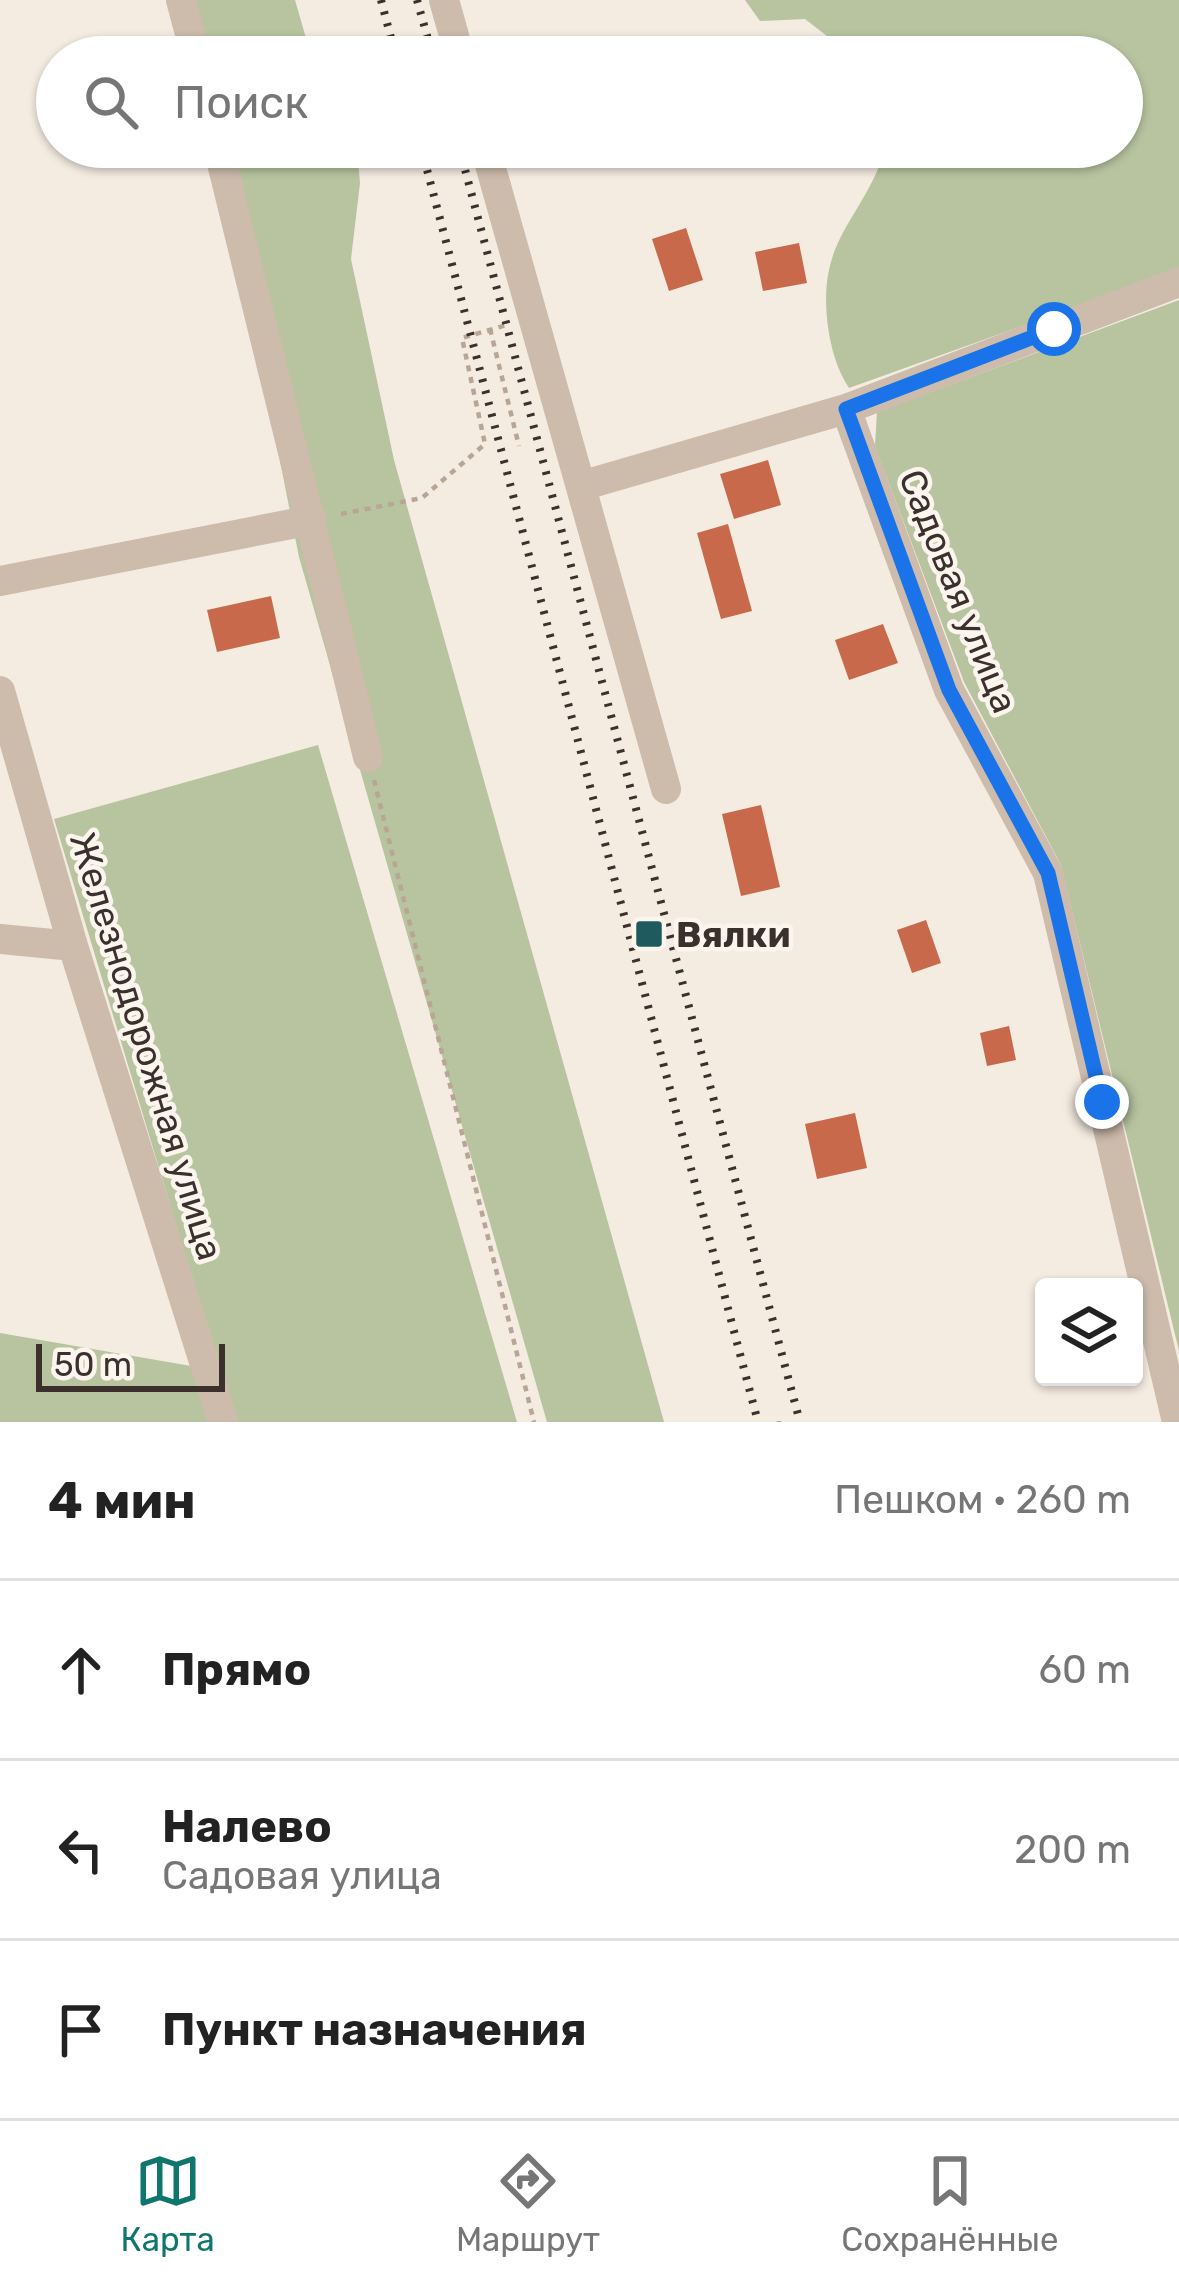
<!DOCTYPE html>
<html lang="ru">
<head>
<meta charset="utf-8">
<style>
  :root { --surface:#fff; --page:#f6f6f6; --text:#222; --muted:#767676; --line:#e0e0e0; --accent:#0f766e }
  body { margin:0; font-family:Rubik,sans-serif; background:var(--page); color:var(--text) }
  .controls { position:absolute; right:36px; bottom:36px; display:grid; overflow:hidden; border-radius:12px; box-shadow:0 3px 9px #0004 }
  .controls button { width:108px; height:108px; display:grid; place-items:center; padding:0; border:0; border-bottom:3px solid var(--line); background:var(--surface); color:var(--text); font:60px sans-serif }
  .scale { position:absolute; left:36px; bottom:30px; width:189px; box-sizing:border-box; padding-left:12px; border:6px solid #3b302b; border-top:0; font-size:33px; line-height:42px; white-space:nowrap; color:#3b302b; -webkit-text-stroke:9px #fbf5ee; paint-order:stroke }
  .stop { position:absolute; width:36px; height:36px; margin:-27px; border:9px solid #1a73e8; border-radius:50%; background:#fff }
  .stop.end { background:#1a73e8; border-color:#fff; box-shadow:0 3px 12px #0008 }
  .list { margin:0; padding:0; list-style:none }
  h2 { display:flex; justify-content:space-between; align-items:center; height:156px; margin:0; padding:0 48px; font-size:51px }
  h2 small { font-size:39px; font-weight:400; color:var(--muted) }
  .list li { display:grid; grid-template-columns:78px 1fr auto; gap:36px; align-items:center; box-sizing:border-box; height:180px; padding:0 48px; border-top:3px solid var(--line) }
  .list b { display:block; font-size:45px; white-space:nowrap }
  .list p { margin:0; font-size:39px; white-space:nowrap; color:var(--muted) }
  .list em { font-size:39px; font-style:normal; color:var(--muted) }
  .icon { flex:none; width:66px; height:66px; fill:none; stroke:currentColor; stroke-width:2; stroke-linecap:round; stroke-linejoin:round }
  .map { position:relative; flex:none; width:1179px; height:1422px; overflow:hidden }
  .search { position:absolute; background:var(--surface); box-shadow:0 3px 9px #0004; left:36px; right:36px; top:36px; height:132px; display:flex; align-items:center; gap:30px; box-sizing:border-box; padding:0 42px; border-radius:66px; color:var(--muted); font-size:45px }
  .sheet { height:696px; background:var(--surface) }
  nav { display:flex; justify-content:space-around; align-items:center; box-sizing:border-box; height:168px; border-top:3px solid var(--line); background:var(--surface); font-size:33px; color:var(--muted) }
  nav a { display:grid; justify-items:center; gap:6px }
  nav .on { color:var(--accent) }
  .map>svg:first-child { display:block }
  .green { fill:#b8c4a0 }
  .building { fill:#c8694b }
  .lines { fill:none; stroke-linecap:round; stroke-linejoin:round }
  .path { stroke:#b9a596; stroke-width:4.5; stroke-dasharray:6 6; stroke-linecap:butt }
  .minor { stroke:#cdbbac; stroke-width:30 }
  .rail { stroke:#3b302b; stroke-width:8; stroke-dasharray:3 9; stroke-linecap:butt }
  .route { stroke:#1a73e8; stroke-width:15 }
  .poi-dot { fill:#1f5a5e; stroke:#fbf5ee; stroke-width:4.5 }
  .labels { text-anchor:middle; stroke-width:9; stroke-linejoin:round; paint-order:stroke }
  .street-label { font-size:36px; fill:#3b302b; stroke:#fbf5ee }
  .poi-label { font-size:36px; font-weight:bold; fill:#3b302b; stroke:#fbf5ee; text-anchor:start }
</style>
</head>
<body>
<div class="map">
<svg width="1179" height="1422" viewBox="0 0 1179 1422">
  <rect width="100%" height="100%" fill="#f4ebe1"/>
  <path class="green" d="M190,0H295L308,45L318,57H201Z
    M745,0H1179V270L849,388C837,370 831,348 828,327C816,236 863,222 886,147H1122V57H854L805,19L760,21Z
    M218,147H357L360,183L351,259L394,460L664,1422H547L299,557Z
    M1179,300V1351L1061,865L964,682L875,446L877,412Z
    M318,745L517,1422H0V1333L220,1371L54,819Z"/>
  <path class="building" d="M686,228L703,280L669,291L652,239Z
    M799,243L807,283L763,291L755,252Z
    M768,460L781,505L734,519L720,474Z
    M728,524L752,611L721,619L697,533Z
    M271,596L280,638L217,652L207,610Z
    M883,624L898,663L849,680L835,640Z
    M761,805L780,887L741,896L722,814Z
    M926,920L941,963L912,973L897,930Z
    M1009,1026L1016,1060L987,1066L980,1033Z
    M855,1113L867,1168L817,1179L805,1124Z"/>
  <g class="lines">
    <path class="path" d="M490,329L519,446
      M341,514L422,498L485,444L462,338L510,324
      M374,780L534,1422
      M779,1421V1422"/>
    <path class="minor" d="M181,0L196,57
      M444,0L460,57
      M218,147L368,757
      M485,147L666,789
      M846,409L949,690L1048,873L1177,1422
      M581,486L846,409L1179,282
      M0,581L312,520
      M0,691L73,946L223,1422
      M0,939L73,946"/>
    <path class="rail" d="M381,0L396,57
      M417,0L433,57
      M421,147L758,1422
      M459,147L800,1422"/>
  </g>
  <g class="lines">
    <path class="route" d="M1054,329L846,409L949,690L1048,873L1102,1102"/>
  </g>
  <rect class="poi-dot" x="634" y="919" width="30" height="30" rx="6"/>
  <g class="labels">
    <g class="street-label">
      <text transform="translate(959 591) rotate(68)" y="13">Садовая улица</text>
      <text transform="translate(147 1046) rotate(73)" y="13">Железнодорожная улица</text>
    </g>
    <g class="poi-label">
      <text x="676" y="947">Вялки</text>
    </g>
  </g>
</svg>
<div class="controls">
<button><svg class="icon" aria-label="layers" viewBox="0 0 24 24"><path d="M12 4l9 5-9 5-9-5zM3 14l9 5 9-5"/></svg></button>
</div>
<div class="scale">50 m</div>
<div class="stop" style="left:1054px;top:329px"></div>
<div class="stop end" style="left:1102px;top:1102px"></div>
<div class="search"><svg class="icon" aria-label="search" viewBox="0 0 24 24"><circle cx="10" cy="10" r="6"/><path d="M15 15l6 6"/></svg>Поиск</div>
</div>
<section class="sheet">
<h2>4 мин<small>Пешком · 260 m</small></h2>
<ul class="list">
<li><svg class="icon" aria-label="ahead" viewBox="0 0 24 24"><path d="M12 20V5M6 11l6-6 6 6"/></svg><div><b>Прямо</b></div><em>60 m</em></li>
<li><svg class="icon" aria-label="left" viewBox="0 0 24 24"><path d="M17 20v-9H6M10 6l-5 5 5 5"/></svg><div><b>Налево</b><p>Садовая улица</p></div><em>200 m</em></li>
<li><svg class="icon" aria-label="arrive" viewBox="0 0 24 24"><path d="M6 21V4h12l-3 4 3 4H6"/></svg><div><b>Пункт назначения</b></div></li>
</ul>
</section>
<nav>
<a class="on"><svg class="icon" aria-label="map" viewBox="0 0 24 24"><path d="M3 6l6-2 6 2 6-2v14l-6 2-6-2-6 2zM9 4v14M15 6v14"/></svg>Карта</a>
<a><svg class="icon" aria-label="directions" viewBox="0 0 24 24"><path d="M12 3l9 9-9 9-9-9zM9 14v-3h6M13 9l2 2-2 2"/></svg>Маршрут</a>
<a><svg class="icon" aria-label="saved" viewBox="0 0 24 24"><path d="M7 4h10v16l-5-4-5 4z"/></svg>Сохранённые</a>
</nav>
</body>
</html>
